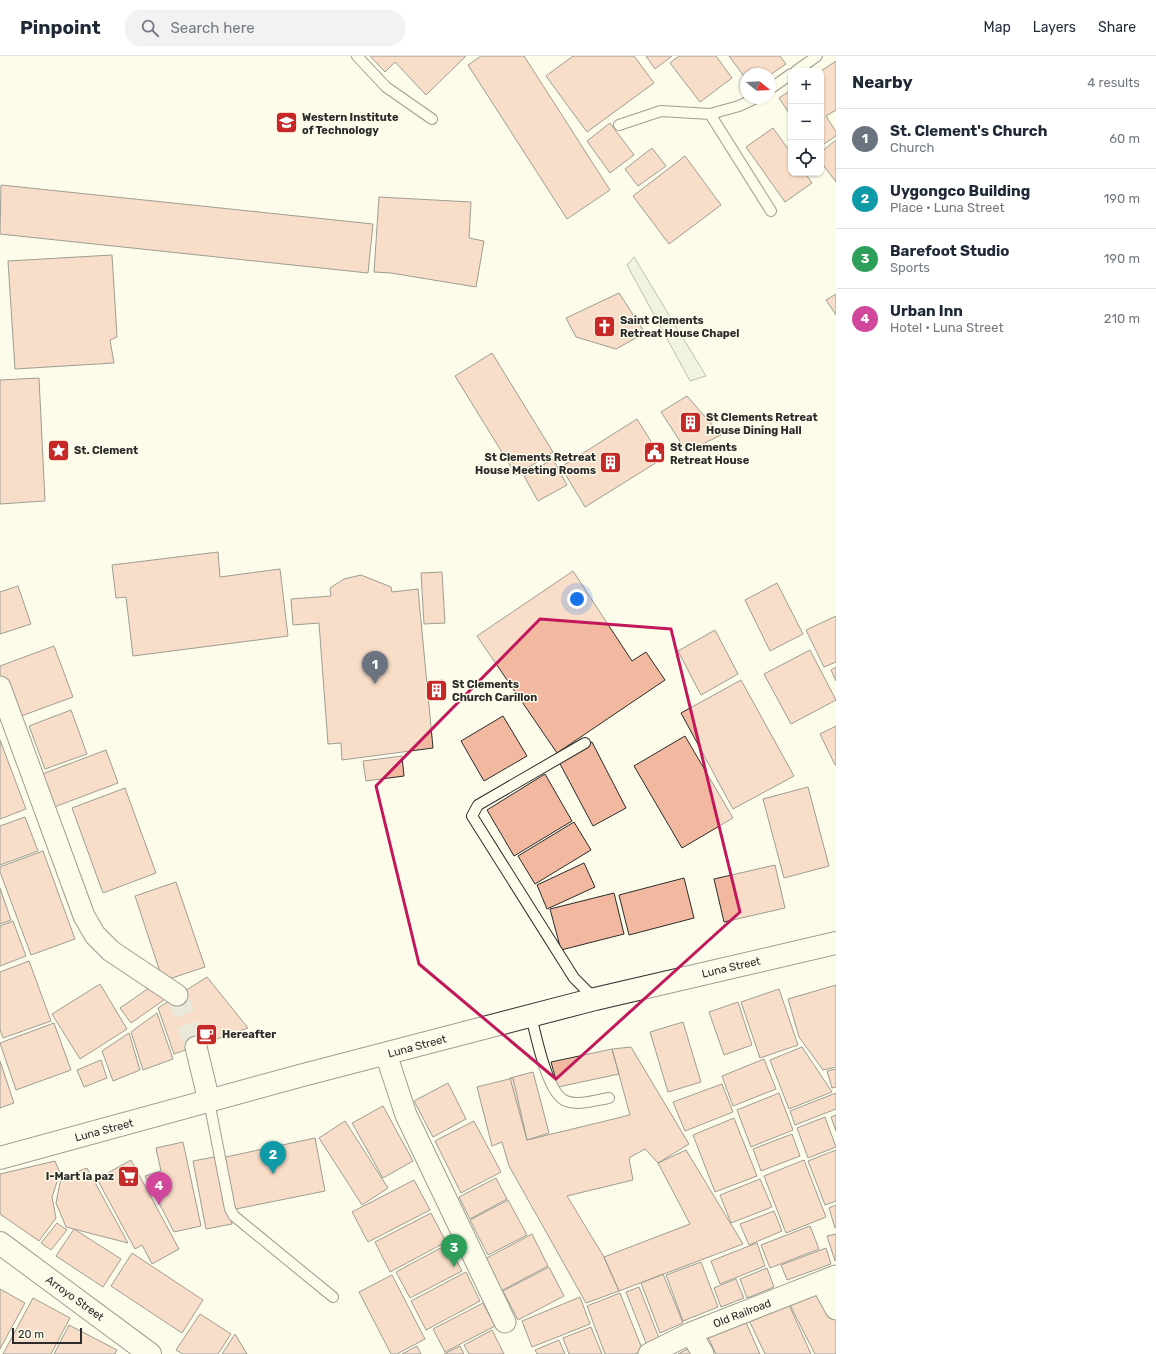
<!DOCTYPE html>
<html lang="en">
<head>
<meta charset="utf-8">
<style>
  :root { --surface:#fff; --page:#f2f2f3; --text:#1f2937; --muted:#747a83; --line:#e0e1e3; --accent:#c62828 }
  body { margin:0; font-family:Rubik,sans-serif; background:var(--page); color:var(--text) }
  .controls { position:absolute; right:12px; top:12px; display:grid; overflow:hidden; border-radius:8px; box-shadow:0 1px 3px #0004 }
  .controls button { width:36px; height:36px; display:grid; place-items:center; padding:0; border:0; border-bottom:1px solid var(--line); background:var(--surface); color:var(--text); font:20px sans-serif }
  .compass { position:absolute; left:740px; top:12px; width:36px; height:36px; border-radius:50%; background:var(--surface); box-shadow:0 1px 3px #0004; rotate:108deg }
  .scale { position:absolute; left:12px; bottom:10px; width:70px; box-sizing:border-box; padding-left:4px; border:2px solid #2b2b2b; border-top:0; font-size:11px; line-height:14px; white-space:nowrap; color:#2b2b2b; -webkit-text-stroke:3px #fdfbea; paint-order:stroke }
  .you { position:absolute; left:577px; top:543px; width:14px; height:14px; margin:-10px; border:3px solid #fff; border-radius:50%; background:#1a73e8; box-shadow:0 0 0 6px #1a73e833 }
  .badge { display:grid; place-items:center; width:26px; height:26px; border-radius:50%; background:var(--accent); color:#fff; font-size:13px; font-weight:700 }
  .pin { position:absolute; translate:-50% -33px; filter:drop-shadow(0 1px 2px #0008) }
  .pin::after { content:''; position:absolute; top:21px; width:14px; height:12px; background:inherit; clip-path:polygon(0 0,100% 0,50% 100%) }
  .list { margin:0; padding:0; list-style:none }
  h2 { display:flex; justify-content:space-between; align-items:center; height:52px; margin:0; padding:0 16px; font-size:17px }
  h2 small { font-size:13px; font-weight:400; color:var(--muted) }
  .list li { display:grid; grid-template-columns:26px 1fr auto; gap:12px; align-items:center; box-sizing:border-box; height:60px; padding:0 16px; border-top:1px solid var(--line) }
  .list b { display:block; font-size:15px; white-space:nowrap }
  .list p { margin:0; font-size:13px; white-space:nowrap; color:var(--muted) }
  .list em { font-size:13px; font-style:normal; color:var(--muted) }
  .icon { flex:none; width:22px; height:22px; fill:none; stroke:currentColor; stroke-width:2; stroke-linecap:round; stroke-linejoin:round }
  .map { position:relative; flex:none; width:836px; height:1298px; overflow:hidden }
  header { display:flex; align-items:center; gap:24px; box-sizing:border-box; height:56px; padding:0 20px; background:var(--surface); border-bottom:1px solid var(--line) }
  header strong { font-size:19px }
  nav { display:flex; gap:22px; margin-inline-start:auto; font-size:14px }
  .search { width:280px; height:36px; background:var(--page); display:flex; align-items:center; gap:10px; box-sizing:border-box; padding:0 14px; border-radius:16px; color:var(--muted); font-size:15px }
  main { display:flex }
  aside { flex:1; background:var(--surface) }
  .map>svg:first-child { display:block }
  .green { fill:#deebd1; stroke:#74746e }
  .building { fill:#f2b8a0; stroke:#2b2b2b }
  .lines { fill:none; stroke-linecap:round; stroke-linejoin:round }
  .minor-tunnel { stroke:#d3d1c4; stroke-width:21; stroke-dasharray:21 10; stroke-linecap:butt }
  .service-casing { stroke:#2b2b2b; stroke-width:12 }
  .minor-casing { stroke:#2b2b2b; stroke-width:23 }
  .tertiary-casing { stroke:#2b2b2b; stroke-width:24 }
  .primary-casing { stroke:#2b2b2b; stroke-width:24 }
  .service { stroke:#fdfbea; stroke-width:10 }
  .minor { stroke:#fdfbea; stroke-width:21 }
  .tertiary { stroke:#fdfbea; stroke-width:22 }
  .primary { stroke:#fdfbea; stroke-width:22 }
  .marked { fill:none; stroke:#c2185b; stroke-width:3; stroke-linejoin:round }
  .labels { text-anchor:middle; stroke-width:3; stroke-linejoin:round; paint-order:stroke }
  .poi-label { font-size:11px; font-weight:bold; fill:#2b2b2b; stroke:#fdfbea; text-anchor:start }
  .street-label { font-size:11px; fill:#2b2b2b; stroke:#fdfbea }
</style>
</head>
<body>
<header>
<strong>Pinpoint</strong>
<div class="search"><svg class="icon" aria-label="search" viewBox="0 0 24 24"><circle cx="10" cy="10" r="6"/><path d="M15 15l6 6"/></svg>Search here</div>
<nav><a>Map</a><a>Layers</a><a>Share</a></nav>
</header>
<main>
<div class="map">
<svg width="836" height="1298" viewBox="0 0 836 1298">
  <rect width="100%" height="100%" fill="#fdfbea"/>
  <path class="green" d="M634,201L706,320L690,325L627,209Z"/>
  <path class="building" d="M370,0H466L426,39L395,6L385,16Z
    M481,0H524L610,134L567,163L468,9Z
    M573,0H634L654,27L587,76L546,20Z
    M646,0H672L655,13Z
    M679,0H716L732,22L700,46L670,7Z
    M729,0H780L786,8L770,19L746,18V23Z
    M836,5V54L826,60L836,76V80L821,90V15Z
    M791,34V60L779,42Z
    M610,67L634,99L610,117L587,85Z
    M773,72L791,97V117H805L812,127L785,146L746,91Z
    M836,84V126L821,106V96Z
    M652,92L666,110L638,130L625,113Z
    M685,100L721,149L669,188L633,140Z
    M1,129L373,168L368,217L0,178Z
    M379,141L471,146L469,182L484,185L476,231L391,217L374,216Z
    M112,199L117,281L110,284L114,307L15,313L8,205Z
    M619,237L645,277L616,293L576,281L566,262Z
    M836,238V259L826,244Z
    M492,297L553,396L516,419L455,320Z
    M39,322L45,445L0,448V324Z
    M687,340L721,379L687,396L661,356Z
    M637,363L662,403L585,451L561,411Z
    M553,403L567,429L538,445L524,420Z
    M218,496L220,521L280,513L288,580L133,600L126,541L116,542L112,509Z
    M573,515L632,605L646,596L665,624L557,697L477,580Z
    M442,516L445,567L424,568L421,517Z
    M361,519L391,531L392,536L418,533L433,692L342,704L341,687L328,688L319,567L293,569L291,543L331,540L330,532L344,523Z
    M777,527L803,578L770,595L745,544Z
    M18,530L31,568L0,578V536Z
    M836,560V606L824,611L806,574Z
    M715,574L738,618L701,639L678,595Z
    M54,590L73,641L13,663L0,628V610Z
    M810,594L836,644L791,668L764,618Z
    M836,611V625L831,614Z
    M443,624L445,641L430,643L428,626Z
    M741,624L794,720L733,753L681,657Z
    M71,654L87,698L45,713L29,670Z
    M503,660L527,700L484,725L461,685Z
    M836,670V709H835L820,678Z
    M685,680L733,762L682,792L634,710Z
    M0,684L26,753L0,763Z
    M592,686L626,752L593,770L558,704Z
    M106,694L118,727L49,753L37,720Z
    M402,700L404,720L366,725L363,705Z
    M545,718L572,765L514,800L487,754Z
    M808,731L829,810L784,822L763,743Z
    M125,732L156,817L103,837L72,752Z
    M25,761L38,795L0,809V770Z
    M574,766L591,794L535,828L518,800Z
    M43,795L75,883L31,899L0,816V811Z
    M584,807L595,831L547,853L537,829Z
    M775,809L785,852L724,866L714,823Z
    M684,822L694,862L629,879L619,839Z
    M176,826L205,911L163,925L135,840Z
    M0,832L11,864L0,868Z
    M614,837L624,878L561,894L550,853Z
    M13,865L26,900L0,910V870Z
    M29,905L51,965L3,982L0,974V916Z
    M207,921L248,972L174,998L158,952Z
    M100,928L127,973L80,1003L52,958Z
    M153,929L164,944L131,967L120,952Z
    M836,929V1011L823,1014L799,981L788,943Z
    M779,933L798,989L760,1002L741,946Z
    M738,946L752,989L724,999L709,956Z
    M157,957L173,1003L143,1014L131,976Z
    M683,966L701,1026L668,1036L650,976Z
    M54,967L71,1014L16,1034L0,987Z
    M129,977L140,1014L113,1025L102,995Z
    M631,991L689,1088L658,1107L645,1093L629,1102L633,1124L567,1140L604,1201L619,1235L586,1247L509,1110L502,1086L492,1090L477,1031L513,1022L527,1084L630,1059L612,993Z
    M802,991L832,1036L789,1053L770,1004Z
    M612,993L619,1018L558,1031L551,1006Z
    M764,1003L776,1033L733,1050L722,1020Z
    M101,1004L107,1022L84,1031L77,1014Z
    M0,1005L14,1047L0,1052Z
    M836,1013V1031L832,1032L827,1015Z
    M533,1016L549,1077L527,1084L510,1022Z
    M448,1027L466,1063L433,1081L414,1045Z
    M722,1028L733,1056L685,1075L673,1046Z
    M779,1037L793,1074L751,1091L737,1054Z
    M836,1037V1053L795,1069L790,1055Z
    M383,1050L413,1105L383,1122L352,1067Z
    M836,1059V1075L831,1061Z
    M825,1061L836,1091L808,1102L797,1072Z
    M734,1062L757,1120L715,1136L693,1079Z
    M345,1065L388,1132L362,1149L319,1082Z
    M474,1065L501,1116L461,1137L435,1085Z
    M792,1078L800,1100L761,1115L753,1093Z
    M315,1082L325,1135L231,1154L221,1102Z
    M183,1086L201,1170L174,1176L145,1120L161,1115L156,1092Z
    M686,1094L743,1188L619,1235L604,1201L690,1168L658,1107Z
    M836,1094V1145L825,1149L808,1105Z
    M219,1100L232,1168L206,1173L193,1105Z
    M131,1104L179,1193L152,1208L142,1189L135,1193L97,1123Z
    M804,1104L826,1161L786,1177L764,1120Z
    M55,1105L60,1117L52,1141L56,1162L39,1185L0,1158V1118Z
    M87,1112L128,1187L66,1171L56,1147L61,1122Z
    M496,1122L507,1143L470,1163L459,1141Z
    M760,1123L772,1151L731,1167L720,1139Z
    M414,1124L430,1154L368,1186L352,1156Z
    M508,1144L527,1179L488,1199L470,1164Z
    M836,1149V1172H835L829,1152Z
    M774,1155L782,1175L749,1189L740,1168Z
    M431,1157L446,1186L390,1216L375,1186Z
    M57,1167L67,1174L51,1194L41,1187Z
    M810,1170L819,1193L770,1212L761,1189Z
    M74,1173L121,1203L103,1231L56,1200Z
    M532,1178L548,1210L501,1235L485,1203Z
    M836,1178V1204L835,1205L827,1180Z
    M757,1187L765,1210L720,1228L711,1205Z
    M448,1188L462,1215L410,1242L396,1216Z
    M826,1192L831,1208L787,1224L781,1209Z
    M132,1197L203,1244L182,1277L111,1230Z
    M701,1206L718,1251L683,1265L666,1219Z
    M549,1211L564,1240L518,1264L503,1235Z
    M767,1212L774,1231L747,1242L740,1223Z
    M466,1216L480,1245L426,1274L411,1245Z
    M663,1218L683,1267L660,1277L641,1227Z
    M392,1219L425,1283L397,1298H391L359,1236Z
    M736,1223L744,1242L721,1251L714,1232Z
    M639,1231L659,1282L646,1287L626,1236Z
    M823,1232L836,1259V1298H815L790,1249Z
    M0,1233L25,1247L0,1293Z
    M620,1237L643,1295L634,1298H605L587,1250Z
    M580,1241L590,1268L532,1291L522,1265Z
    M33,1242L70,1262L51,1298H3Z
    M786,1242L811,1298H765L747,1260Z
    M483,1247L495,1270L445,1296L433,1273Z
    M200,1258L231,1278L218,1298H183L176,1294Z
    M744,1262L760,1298H716L707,1279Z
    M69,1269L117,1294L115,1298H54Z
    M591,1271L602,1298H569L563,1282Z
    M492,1274L504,1298H469L464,1289Z
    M235,1278L247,1298H222Z
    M559,1284L565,1298H537L535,1294Z
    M695,1289L700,1298H678Z
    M417,1290L421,1298H402Z
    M460,1290L464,1298H444Z"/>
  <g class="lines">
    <path class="minor-tunnel" d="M177,939L196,991"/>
    <defs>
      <path id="service" d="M357,0L386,31L432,63
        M796,15L817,0
        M770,33L791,18
        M710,58L771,155
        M619,69L661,55L710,58L739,50L756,42
        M585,687L478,749L472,760L574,922L595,943
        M531,960C536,979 547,1038 566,1045C578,1050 596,1044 609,1042
        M209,1045L230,1153L234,1160L333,1241"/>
      <path id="minor" d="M0,631L84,860L95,879L111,895L177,939
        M196,991L209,1045
        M386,998L406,1059L505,1266
        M821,1226L836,1253
        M691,1277L703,1298
        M649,1298L691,1277L836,1220"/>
      <path id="tertiary" d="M0,1187L150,1298"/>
      <path id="primary" d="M0,1102L303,1019L595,943L836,887"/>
    </defs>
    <use href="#service" class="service-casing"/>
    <use href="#minor" class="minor-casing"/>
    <use href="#tertiary" class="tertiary-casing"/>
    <use href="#primary" class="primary-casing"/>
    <use href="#service" class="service"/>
    <use href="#minor" class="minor"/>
    <use href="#tertiary" class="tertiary"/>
    <use href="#primary" class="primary"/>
  </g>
  <path d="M0 0H836V1298H0ZM540,563L671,573L740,856L556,1023L419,908L376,730Z" fill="#fdfbea" fill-opacity=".55" fill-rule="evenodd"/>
  <path class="marked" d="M540,563L671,573L740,856L556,1023L419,908L376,730Z"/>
  <defs>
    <symbol id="university-square" viewBox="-11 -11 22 22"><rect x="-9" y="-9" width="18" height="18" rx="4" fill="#c62828" stroke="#fdfbea"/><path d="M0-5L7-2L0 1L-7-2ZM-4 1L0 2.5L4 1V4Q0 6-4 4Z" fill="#fff"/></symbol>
    <symbol id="church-square" viewBox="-11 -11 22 22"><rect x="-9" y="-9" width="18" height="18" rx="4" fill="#c62828" stroke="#fdfbea"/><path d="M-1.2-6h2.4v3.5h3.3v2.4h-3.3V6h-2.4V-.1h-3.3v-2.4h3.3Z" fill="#fff"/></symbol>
    <symbol id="building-square" viewBox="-11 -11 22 22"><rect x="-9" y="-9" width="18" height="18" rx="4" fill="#c62828" stroke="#fdfbea"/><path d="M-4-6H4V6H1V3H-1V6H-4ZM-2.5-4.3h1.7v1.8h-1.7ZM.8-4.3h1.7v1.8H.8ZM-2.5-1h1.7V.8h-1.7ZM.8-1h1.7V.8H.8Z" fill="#fff"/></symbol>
    <symbol id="sight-square" viewBox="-11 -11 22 22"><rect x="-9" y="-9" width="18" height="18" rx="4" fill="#c62828" stroke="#fdfbea"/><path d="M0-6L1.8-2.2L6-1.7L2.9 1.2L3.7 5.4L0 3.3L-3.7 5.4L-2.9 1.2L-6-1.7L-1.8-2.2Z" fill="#fff"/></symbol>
    <symbol id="civic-square" viewBox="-11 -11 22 22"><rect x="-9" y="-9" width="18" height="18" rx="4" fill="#c62828" stroke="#fdfbea"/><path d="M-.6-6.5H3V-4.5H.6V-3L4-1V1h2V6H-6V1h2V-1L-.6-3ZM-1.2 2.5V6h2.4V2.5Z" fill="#fff"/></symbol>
    <symbol id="cafe-square" viewBox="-11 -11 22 22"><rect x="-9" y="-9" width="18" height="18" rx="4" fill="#c62828" stroke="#fdfbea"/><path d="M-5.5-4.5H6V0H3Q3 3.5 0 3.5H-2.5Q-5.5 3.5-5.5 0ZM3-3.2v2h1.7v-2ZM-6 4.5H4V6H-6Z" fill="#fff"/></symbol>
    <symbol id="supermarket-square" viewBox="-11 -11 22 22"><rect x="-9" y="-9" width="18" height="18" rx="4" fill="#c62828" stroke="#fdfbea"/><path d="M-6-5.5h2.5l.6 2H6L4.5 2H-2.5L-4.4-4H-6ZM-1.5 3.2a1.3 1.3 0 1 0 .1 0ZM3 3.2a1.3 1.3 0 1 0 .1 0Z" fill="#fff"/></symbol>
  </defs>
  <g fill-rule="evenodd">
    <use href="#university-square" x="274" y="54" width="25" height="25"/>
    <use href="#church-square" x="592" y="258" width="25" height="25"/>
    <use href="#building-square" x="678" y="354" width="25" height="25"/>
    <use href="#sight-square" x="46" y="382" width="25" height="25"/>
    <use href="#civic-square" x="642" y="384" width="25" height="25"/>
    <use href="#building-square" x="598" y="394" width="25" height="25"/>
    <use href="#building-square" x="424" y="622" width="25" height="25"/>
    <use href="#cafe-square" x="194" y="966" width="25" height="25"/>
    <use href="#supermarket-square" x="116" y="1108" width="25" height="25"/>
  </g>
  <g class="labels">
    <g class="poi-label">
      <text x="302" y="65">Western Institute<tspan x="302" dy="13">of Technology</tspan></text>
      <text x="620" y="268">Saint Clements<tspan x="620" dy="13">Retreat House Chapel</tspan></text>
      <text x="706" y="365">St Clements Retreat<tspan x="706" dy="13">House Dining Hall</tspan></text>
      <text x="670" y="395">St Clements<tspan x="670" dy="13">Retreat House</tspan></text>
      <text x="74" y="398">St. Clement</text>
      <text x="596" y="405" text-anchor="end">St Clements Retreat<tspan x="596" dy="13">House Meeting Rooms</tspan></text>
      <text x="452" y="632">St Clements<tspan x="452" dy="13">Church Carillon</tspan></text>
      <text x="222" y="982">Hereafter</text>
      <text x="114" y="1124" text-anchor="end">I-Mart la paz</text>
    </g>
    <g class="street-label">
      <text transform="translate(731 911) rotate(-13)" y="4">Luna Street</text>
      <text transform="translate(417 990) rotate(-15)" y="4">Luna Street</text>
      <text transform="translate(104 1074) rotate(-15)" y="4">Luna Street</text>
      <text transform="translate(75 1242) rotate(36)" y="4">Arroyo Street</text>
      <text transform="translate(742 1257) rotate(-21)" y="4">Old Railroad</text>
    </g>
  </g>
</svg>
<div class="controls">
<button>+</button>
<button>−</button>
<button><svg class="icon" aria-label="locate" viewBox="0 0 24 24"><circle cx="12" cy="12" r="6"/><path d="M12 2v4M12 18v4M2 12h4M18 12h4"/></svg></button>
</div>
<svg class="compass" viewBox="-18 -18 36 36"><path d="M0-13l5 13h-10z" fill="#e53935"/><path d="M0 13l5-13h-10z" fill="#747a83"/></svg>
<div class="scale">20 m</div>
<div class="you"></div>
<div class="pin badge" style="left:375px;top:628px;background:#6b7280">1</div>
<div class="pin badge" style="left:273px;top:1118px;background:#0f9aa8">2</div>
<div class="pin badge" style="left:454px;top:1211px;background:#2e9e5b">3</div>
<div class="pin badge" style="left:159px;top:1149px;background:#d1479c">4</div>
</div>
<aside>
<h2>Nearby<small>4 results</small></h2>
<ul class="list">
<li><span class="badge" style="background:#6b7280">1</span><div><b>St. Clement's Church</b><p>Church</p></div><em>60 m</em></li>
<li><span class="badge" style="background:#0f9aa8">2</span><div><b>Uygongco Building</b><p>Place · Luna Street</p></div><em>190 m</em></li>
<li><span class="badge" style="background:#2e9e5b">3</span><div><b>Barefoot Studio</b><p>Sports</p></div><em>190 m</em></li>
<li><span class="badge" style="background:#d1479c">4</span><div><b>Urban Inn</b><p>Hotel · Luna Street</p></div><em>210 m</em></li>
</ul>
</aside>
</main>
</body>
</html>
